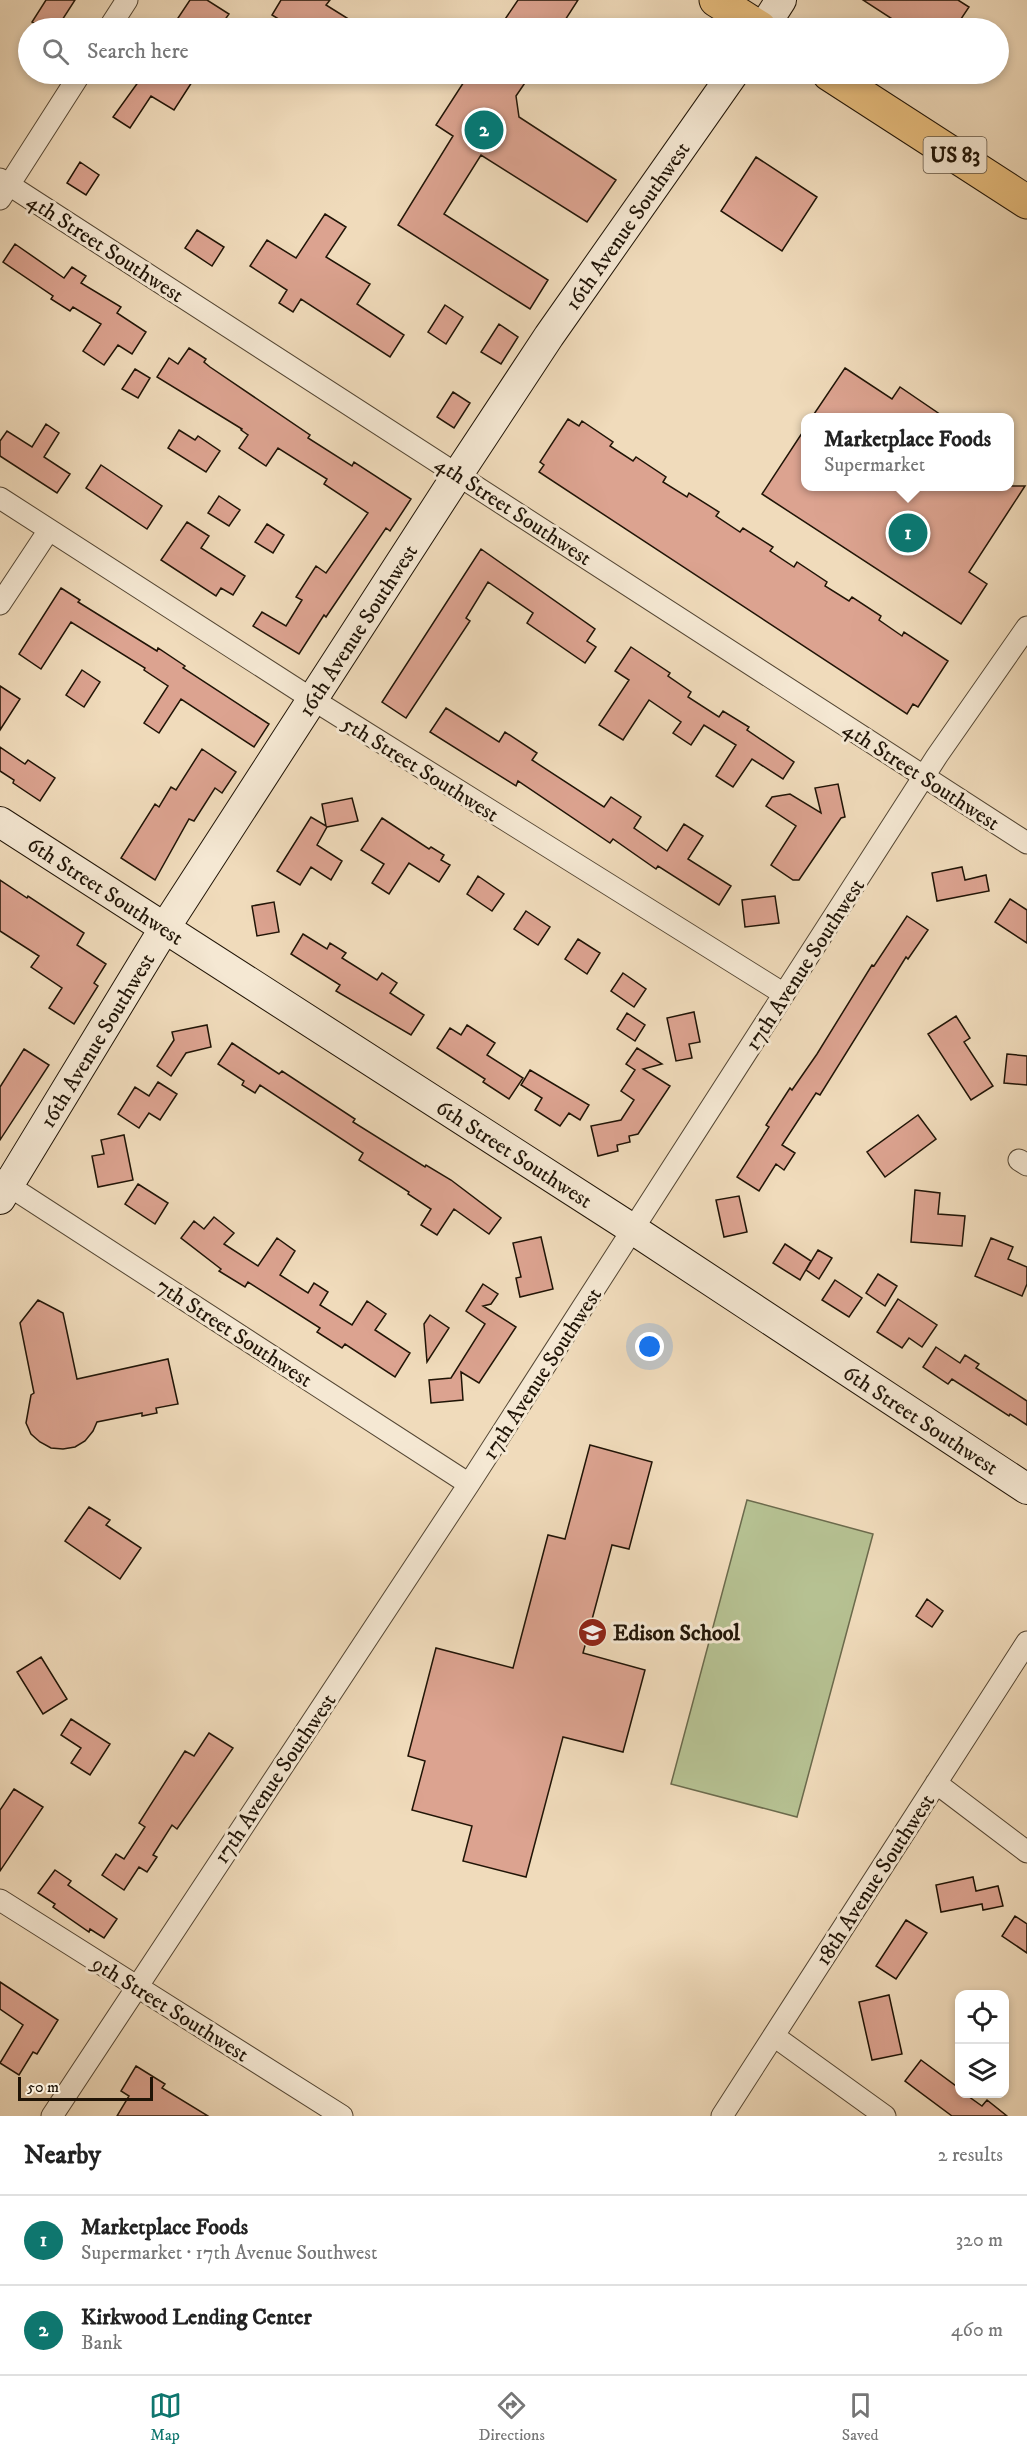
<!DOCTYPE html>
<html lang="en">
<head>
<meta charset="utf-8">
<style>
  :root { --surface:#fff; --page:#f2f2f2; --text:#222; --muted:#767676; --line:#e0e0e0; --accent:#0f766e }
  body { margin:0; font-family:"IM FELL DW Pica",serif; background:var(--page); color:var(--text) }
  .controls { position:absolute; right:18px; bottom:18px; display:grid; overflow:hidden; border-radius:12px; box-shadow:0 3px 9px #0003 }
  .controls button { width:54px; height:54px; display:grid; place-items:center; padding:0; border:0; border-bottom:2px solid var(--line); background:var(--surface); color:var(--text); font:30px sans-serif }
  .scale { position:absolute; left:18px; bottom:15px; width:135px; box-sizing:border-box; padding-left:6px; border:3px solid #201406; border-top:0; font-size:16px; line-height:21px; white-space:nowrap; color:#201406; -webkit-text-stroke:4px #f5e8d3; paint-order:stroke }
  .you { position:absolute; left:650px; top:1347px; width:21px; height:21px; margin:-15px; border:4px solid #fff; border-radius:50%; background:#1a73e8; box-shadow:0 0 0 9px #1a73e833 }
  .badge { display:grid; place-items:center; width:39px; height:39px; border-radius:50%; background:var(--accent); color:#fff; font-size:20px; font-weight:700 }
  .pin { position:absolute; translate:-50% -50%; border:3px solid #fff; box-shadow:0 2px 6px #0006 }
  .popup { position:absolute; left:801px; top:413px; width:213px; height:78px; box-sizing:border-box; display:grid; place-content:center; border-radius:12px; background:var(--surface); filter:drop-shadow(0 2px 4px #0005); font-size:20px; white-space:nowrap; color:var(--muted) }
  .popup b { font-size:22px; color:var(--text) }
  .popup::after { content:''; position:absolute; left:50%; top:100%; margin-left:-12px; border:12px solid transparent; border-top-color:var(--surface) }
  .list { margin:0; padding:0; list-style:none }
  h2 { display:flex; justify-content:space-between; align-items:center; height:78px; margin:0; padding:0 24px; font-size:26px }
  h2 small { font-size:20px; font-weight:400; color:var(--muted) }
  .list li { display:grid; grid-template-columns:39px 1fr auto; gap:18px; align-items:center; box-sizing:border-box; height:90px; padding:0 24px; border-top:2px solid var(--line) }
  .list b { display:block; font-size:22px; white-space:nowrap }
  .list p { margin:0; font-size:20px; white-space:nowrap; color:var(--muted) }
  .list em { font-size:20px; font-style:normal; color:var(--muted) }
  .icon { flex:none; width:33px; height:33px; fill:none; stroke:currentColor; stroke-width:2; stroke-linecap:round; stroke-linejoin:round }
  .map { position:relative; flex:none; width:1027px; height:2116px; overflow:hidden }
  .search { position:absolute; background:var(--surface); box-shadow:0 3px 9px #0003; left:18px; right:18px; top:18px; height:66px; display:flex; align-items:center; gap:15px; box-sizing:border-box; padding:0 21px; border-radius:33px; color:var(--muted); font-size:22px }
  .sheet { height:258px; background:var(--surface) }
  nav { display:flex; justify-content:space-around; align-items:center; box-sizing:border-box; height:84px; border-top:2px solid var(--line); background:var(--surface); font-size:16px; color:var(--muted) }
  nav a { display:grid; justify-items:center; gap:3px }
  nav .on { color:var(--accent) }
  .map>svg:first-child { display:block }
  .green { fill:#b6c192; stroke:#6b6a4c; stroke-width:1.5 }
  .building { fill:#dca390; stroke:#201406; stroke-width:1.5 }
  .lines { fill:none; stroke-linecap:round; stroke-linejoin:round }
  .street-casing { stroke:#544633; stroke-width:23 }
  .secondary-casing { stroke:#201406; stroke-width:32 }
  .primary-casing { stroke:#201406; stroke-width:35 }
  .street { stroke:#f5e8d3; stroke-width:21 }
  .secondary { stroke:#f5e8d3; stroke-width:30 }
  .primary { stroke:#e8be7e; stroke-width:33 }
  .labels { text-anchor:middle; stroke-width:6; stroke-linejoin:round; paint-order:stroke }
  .shield { fill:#f5e8d3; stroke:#605444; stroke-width:1.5 }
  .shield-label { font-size:21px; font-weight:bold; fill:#201406 }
  .street-label { font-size:22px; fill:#201406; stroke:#f5e8d3 }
  .poi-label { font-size:22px; font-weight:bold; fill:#201406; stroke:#f5e8d3; text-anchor:start }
</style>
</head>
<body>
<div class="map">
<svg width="1027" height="2116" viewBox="0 0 1027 2116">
  <rect width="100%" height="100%" fill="#f0dbbb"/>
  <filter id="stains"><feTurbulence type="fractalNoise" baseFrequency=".00333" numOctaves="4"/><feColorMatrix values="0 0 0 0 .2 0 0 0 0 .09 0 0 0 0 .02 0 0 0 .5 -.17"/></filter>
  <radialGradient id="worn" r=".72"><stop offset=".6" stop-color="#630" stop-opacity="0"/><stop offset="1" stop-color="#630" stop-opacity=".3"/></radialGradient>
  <path class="green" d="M747,1500L873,1534L797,1817L671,1784Z"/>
  <path class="building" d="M46,0H75L57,28H42L32,22Z
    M190,0H207L229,14L219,28H195L178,18Z
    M281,0H330L326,5L363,28H293L272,15Z
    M518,0H578L560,28H499Z
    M863,0H958L969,7L955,28H906Z
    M144,74H178L192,82L174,110L151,96L130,128L113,117Z
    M469,74H531L516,96L519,117L616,180L587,222L481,155L444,214L548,280L530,309L398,225L453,136L436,125Z
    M756,157L817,197L782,251L721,211Z
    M80,162L99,175L86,195L67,183Z
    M325,214L346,227L326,257L370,284L357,304L404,335L390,357L301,299L293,312L279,303L287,290L250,266L267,240L296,258Z
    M197,230L224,247L212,266L185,248Z
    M15,244L64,278L72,267L86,276L81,283L121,307L117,313L146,332L132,354L118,345L104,365L83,351L101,324L73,307L70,311L51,299L53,296L3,262Z
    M445,305L463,317L446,344L428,332Z
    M499,324L518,337L501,364L481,352Z
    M189,348L206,359L204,362L210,367L310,435L308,438L352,466L354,462L411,499L390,531L386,528L326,617L324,615L299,654L253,626L262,612L286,626L302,600L296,597L316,566L326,573L368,513L324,484L327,479L278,448L266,466L239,448L248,435L241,430L242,429L157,377L169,358L178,364Z
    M845,368L892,399L900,387L944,417H812Z
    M135,369L150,378L138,398L122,389Z
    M453,392L470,403L454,428L437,417Z
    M568,419L579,426L582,421L613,442L610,446L633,461L636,457L666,477L663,482L687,497L689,493L719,512L716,516L740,532L743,528L773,547L770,551L794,567L797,562L827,582L825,586L849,601L852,597L881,616L879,620L902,636L904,632L948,661L918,707L913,704L907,714L539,472L544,465L540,462Z
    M46,424L59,433L44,457L70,474L57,493L0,456V441L7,431L32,447Z
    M806,427V486H1025L969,572L987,584L961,624L762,494Z
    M179,430L195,440L198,436L220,451L206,472L168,448Z
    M101,465L162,506L147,529L86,488Z
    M219,496L240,510L229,526L208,513Z
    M187,522L209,536L201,548L245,576L233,595L221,588L216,596L161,560Z
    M267,524L284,535L273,553L255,542Z
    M481,549L595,629L587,641L596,647L585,663L527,623L533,613L488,582L466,618L470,621L406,718L382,702Z
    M61,588L80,600L78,602L157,651L158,648L185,666L183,668L269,724L254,747L181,699L159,733L144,723L168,686L144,670L145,668L71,622L41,669L19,654Z
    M631,647L670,673L668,676L691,692L688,697L719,717L723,711L749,727L747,730L794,762L783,779L752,759L733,787L716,776L736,745L704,725L691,745L673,733L681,722L649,700L623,740L599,725L629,680L615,671Z
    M82,670L100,682L84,707L66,695Z
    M0,686L20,699L0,730Z
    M446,708L499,742L505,732L537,753L532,760L604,807L611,797L641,817L634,828L667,851L684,824L703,836L688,859L731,886L719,905L658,866L656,869L613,839L610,843L518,781L516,786L430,732Z
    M0,747L25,764L28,760L55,778L40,801L13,783L14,780L0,771Z
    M202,749L236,772L222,793L215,788L194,821L189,819L155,880L121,858L155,804L159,807L171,787L176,790Z
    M838,784L845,817L841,818L799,880H793L771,865L796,826L766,806L772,797L790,794L821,813L815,788Z
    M352,798L358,821L327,827L317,845L342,861L331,880L311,867L300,885L277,871L311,817L326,826L322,804Z
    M382,818L429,849L431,847L444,855L441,860L450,865L439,882L409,863L389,894L372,883L384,864L361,850Z
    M962,867L965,880L986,875L989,891L937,901L932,873Z
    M478,876L504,894L492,911L467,894Z
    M0,880L27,898L28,896L84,933L77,945L106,964L94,983L98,986L74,1024L49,1008L62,988L31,967L39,956L0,931Z
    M775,896L779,923L745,927L742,900Z
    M1010,899L1027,910V943L995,922Z
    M274,902L279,932L257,936L252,906Z
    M526,911L550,927L538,945L514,929Z
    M907,916L928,930L908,959L906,957L820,1095L816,1093L782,1145L795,1153L784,1170L776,1164L759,1191L737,1177L769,1127L766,1125L790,1088L792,1090L817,1054L872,965L874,966Z
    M303,934L327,949L330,943L346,953L342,958L377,980L382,973L397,983L390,993L424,1015L411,1035L336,991L340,985L291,954Z
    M578,939L600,953L587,974L565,959Z
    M623,973L646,989L634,1007L611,991Z
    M694,1012L700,1042L689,1044L692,1058L676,1061L667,1018Z
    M627,1013L645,1025L635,1041L617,1029Z
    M956,1016L970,1038L964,1042L993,1086L971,1100L928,1034Z
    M207,1025L211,1047L186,1053L171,1076L157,1066L174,1040L172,1032Z
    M467,1025L495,1043L487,1055L523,1078L509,1099L483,1082L485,1079L437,1048L450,1028L461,1035Z
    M232,1043L279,1074L282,1071L355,1119L353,1122L425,1167L426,1165L451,1180L501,1218L489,1234L454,1209L437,1235L421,1225L431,1209L408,1194L409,1192L359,1160L363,1153L260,1085L255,1093L242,1085L244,1081L218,1064Z
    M637,1048L662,1064L643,1069L670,1086L638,1134L629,1136L630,1142L617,1145L618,1151L598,1156L591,1126L621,1120L634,1100L621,1091L635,1070L626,1064Z
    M24,1049L49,1065L0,1140V1087Z
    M1007,1054L1027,1056V1085L1004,1083Z
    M530,1070L589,1105L580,1120L569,1113L560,1126L535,1110L542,1098L521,1085Z
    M158,1082L177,1094L160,1120L149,1113L139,1128L118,1114L135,1087L149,1096Z
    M918,1115L936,1139L885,1177L867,1152Z
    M124,1135L133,1180L98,1187L92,1156L104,1154L101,1140Z
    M138,1184L168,1203L155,1224L125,1204Z
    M915,1190L940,1193L938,1214L965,1216L962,1246L911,1242Z
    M739,1196L747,1232L724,1237L716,1200Z
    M214,1217L234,1233L224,1244L258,1266L277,1238L295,1251L280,1275L308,1293L314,1283L328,1292L320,1305L352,1325L367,1301L386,1314L375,1330L410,1353L395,1377L345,1344L342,1348L317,1332L320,1328L248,1282L245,1287L219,1271L221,1269L181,1238L194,1221L204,1229Z
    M541,1237L553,1289L520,1297L516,1278L521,1277L513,1243Z
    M991,1238L1013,1247L1008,1259L1027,1267V1284L1022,1296L975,1276Z
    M785,1244L811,1261L800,1280L773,1263Z
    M818,1250L832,1258L819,1279L806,1270Z
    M878,1274L897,1286L885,1306L866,1293Z
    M835,1280L862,1298L849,1317L822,1300Z
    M483,1284L498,1294L491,1304L483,1306L516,1327L479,1383L461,1372L463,1400L431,1403L429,1380L451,1378L485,1324L466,1311Z
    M898,1299L937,1325L922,1347L909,1338L902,1348L877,1332Z
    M38,1300L63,1313L77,1379L168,1359L178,1404L156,1408L157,1413L142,1416V1413L97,1422L93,1431L85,1441L75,1447L63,1449L51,1448L40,1442L31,1434L26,1423L31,1395L34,1393L20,1323Z
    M430,1315L449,1328L427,1362L424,1324Z
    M936,1347L960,1363L965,1355L979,1364L976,1368L1027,1401V1425L1010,1414L1009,1416L952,1379L948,1384L923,1367Z
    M590,1445L652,1462L629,1549L612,1545L583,1653L645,1670L623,1752L563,1737L526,1877L463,1861L472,1826L412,1810L425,1761L408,1756L436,1648L513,1668L548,1535L565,1539Z
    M89,1507L110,1520L106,1525L141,1548L120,1579L65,1541Z
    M927,1599L943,1611L932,1627L916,1616Z
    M41,1657L67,1699L43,1714L17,1672Z
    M71,1719L110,1744L90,1775L71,1763L81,1748L61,1735Z
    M209,1733L233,1748L177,1829L172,1825L153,1855L157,1857L147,1872L139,1867L124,1890L102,1875L116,1854L124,1859L145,1827L139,1823L185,1751L194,1756Z
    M14,1789L43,1807L0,1871V1810Z
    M55,1870L71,1881L68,1885L117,1919L104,1938L90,1929L89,1932L53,1907L55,1904L38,1893Z
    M973,1877L976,1891L998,1886L1003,1906L983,1910L982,1904L941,1912L936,1885Z
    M1015,1916L1027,1924V1953L1002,1936Z
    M906,1920L927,1933L896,1979L876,1966Z
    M0,1982L58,2020L37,2054L33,2052L19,2075L0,2063L23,2025L0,2009Z
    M889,1995L902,2054L872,2060L859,2002Z
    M921,2060L960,2089V2094H965L982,2106L987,2100L1007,2116H952L905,2081Z
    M136,2066L165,2084L162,2088L208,2116H117L129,2096L121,2091Z"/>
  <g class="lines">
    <defs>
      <path id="street" d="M109,28L127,0
        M0,179L1027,843
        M0,199L80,74
        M0,498L312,699L784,994
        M0,604L49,530
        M1019,1160L1027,1165
        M0,1180L469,1484
        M936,1783L1027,1852
        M0,1900L342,2116
        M774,2036L885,2116
        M52,2116L469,1484L937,756L1027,627
        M722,2116L1027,1642"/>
      <g id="secondary">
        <path d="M763,28L781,0"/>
        <path id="s1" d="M0,822L634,1230L1027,1489"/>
        <path id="s2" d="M0,1199L164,929L458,474L549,336L733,74"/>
      </g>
      <path id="primary" d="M716,0L760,28
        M829,74L1027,202"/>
    </defs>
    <use href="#street" class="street-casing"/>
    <use href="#secondary" class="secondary-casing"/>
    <use href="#primary" class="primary-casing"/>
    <use href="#street" class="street"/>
    <use href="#secondary" class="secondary"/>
    <use href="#primary" class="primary"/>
  </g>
  <defs>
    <symbol id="school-disc" viewBox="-11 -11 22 22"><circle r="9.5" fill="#8f2418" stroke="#f5e8d3"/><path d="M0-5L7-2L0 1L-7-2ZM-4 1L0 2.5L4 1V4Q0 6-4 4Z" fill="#fff"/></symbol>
  </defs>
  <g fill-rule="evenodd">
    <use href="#school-disc" x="576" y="1616" width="33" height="33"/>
  </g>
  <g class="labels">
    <rect class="shield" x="923.5" y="137" width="63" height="36" rx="4.5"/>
    <g class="shield-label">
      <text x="955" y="162">US 83</text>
    </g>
    <g class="street-label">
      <text dy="8" stroke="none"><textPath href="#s2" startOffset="1158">16th Avenue Southwest</textPath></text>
      <text transform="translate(106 247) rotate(33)" y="8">4th Street Southwest</text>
      <text transform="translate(514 510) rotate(33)" y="8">4th Street Southwest</text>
      <text dy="8" stroke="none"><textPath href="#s2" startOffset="672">16th Avenue Southwest</textPath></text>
      <text transform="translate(421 768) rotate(32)" y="8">5th Street Southwest</text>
      <text transform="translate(922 775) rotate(33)" y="8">4th Street Southwest</text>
      <text dy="8" stroke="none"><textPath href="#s1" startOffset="126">6th Street Southwest</textPath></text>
      <text transform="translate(804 964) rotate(-57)" y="8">17th Avenue Southwest</text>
      <text dy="8" stroke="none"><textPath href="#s2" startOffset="186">16th Avenue Southwest</textPath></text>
      <text dy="8" stroke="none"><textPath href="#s1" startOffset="612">6th Street Southwest</textPath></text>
      <text transform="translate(235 1332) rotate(33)" y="8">7th Street Southwest</text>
      <text transform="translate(541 1373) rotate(-57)" y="8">17th Avenue Southwest</text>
      <text dy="8" stroke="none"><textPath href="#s1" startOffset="1098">6th Street Southwest</textPath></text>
      <text transform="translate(274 1778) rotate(-56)" y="8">17th Avenue Southwest</text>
      <text transform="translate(874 1879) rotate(-57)" y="8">18th Avenue Southwest</text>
      <text transform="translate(171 2008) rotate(32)" y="8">9th Street Southwest</text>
    </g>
    <g class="poi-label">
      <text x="613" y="1640">Edison School</text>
    </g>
  </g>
  <rect width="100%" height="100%" filter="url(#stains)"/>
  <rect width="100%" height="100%" fill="url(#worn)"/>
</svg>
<div class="controls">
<button><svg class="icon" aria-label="locate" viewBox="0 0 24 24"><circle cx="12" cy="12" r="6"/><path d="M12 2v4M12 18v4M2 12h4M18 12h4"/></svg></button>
<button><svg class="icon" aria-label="layers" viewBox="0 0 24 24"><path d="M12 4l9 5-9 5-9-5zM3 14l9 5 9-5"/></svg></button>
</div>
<div class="scale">50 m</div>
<div class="you"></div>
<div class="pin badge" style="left:908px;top:533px">1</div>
<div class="popup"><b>Marketplace Foods</b>Supermarket</div>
<div class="pin badge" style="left:484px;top:130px">2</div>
<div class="search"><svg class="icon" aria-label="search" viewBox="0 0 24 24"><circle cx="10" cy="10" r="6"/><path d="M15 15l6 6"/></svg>Search here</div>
</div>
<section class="sheet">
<h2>Nearby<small>2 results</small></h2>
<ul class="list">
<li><span class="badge">1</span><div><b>Marketplace Foods</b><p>Supermarket · 17th Avenue Southwest</p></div><em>320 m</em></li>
<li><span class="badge">2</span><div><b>Kirkwood Lending Center</b><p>Bank</p></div><em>460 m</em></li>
</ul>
</section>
<nav>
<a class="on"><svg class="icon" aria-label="map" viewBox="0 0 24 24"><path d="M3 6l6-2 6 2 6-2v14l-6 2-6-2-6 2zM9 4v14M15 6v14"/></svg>Map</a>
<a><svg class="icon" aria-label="directions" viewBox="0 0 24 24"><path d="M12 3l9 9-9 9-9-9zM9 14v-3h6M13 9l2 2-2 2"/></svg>Directions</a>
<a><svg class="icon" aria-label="saved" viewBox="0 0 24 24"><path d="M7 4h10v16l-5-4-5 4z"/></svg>Saved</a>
</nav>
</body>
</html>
